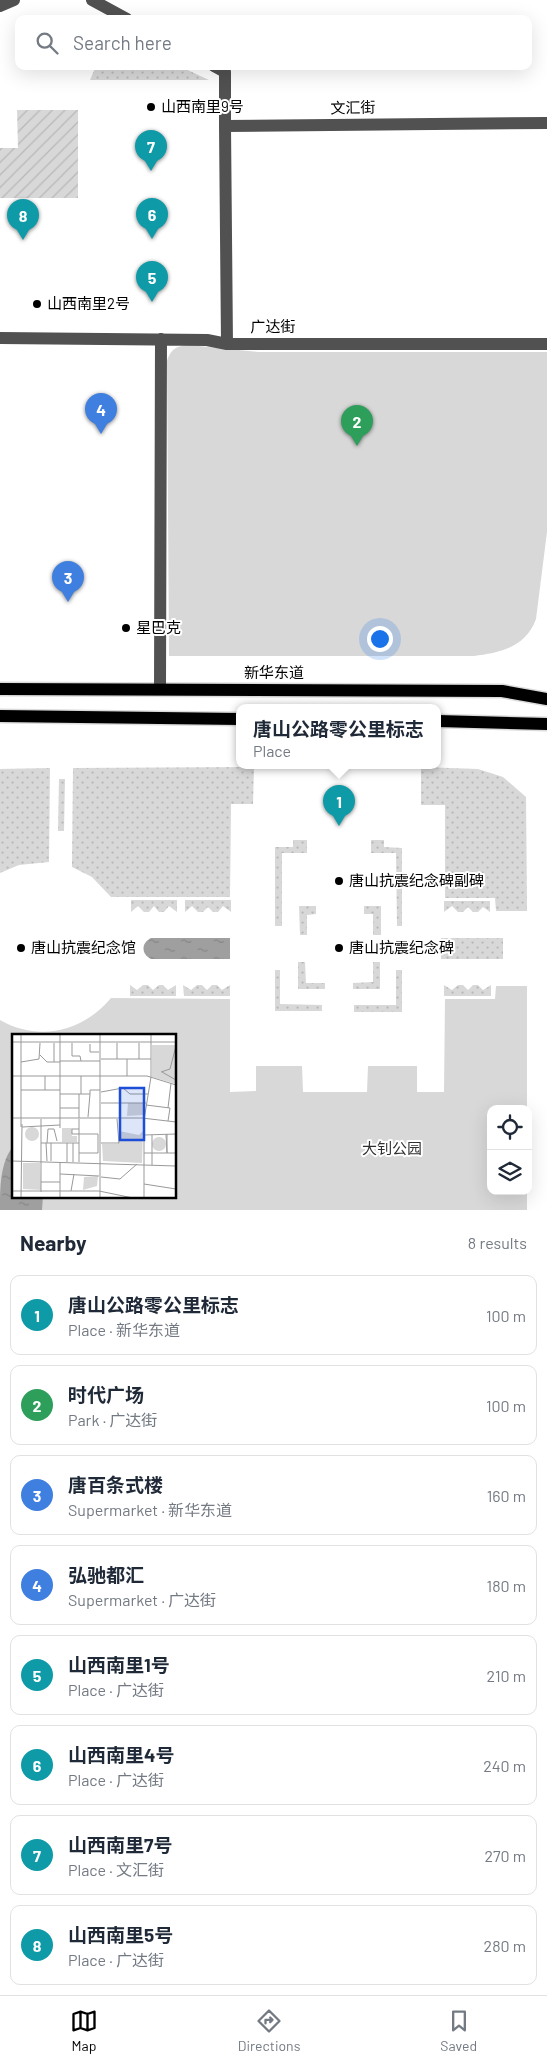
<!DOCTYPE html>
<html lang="en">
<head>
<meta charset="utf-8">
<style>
  :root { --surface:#fff; --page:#f6f6f7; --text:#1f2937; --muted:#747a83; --line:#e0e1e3; --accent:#000 }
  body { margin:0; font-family:Barlow,"Noto Sans SC",sans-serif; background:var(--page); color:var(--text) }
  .controls { position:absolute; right:15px; bottom:15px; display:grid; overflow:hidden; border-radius:10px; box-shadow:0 5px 20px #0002 }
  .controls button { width:45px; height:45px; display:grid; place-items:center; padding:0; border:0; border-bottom:1px solid var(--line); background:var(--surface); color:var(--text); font:25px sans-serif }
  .you { position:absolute; left:379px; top:638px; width:18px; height:18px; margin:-12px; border:4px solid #fff; border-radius:50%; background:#1a73e8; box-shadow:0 0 0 8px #1a73e833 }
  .badge { display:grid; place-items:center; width:32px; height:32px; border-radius:50%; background:var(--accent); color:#fff; font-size:16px; font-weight:700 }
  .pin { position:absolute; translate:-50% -41px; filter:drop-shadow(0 1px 2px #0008) }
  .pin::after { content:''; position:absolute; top:26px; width:18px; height:15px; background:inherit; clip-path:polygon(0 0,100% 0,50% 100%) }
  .popup { position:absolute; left:236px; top:704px; width:205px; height:65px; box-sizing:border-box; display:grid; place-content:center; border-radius:10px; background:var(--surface); filter:drop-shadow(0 1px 4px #0005); font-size:16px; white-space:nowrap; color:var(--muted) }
  .popup b { font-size:19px; color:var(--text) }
  .popup::after { content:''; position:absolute; left:50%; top:100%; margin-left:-10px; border:10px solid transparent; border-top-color:var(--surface) }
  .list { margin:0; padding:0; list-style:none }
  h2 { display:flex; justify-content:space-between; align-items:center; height:65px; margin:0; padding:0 20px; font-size:21px }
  h2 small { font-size:16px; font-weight:400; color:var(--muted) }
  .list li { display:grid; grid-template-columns:32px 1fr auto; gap:15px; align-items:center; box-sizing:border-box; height:80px; margin:0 10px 10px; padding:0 10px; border:1px solid var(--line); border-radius:10px }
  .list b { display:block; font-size:19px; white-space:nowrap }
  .list p { margin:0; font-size:16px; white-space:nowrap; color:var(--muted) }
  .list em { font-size:16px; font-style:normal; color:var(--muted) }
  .icon { flex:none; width:28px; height:28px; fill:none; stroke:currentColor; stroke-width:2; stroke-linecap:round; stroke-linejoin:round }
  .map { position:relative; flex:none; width:547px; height:1210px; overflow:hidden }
  .search { position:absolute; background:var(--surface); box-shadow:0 5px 20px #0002; left:15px; right:15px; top:15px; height:55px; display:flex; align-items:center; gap:12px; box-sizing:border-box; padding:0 18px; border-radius:10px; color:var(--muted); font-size:19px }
  .sheet { height:785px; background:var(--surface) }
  nav { display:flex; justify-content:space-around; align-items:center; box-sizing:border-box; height:70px; border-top:1px solid var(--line); background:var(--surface); font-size:14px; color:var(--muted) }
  nav a { display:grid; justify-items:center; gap:2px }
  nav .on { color:var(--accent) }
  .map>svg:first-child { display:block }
  .grass { fill:url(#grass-dots) }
  .park { fill:#d8d8d8; fill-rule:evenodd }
  .garden { fill:url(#garden-furrows) }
  .water { fill:url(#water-ripples) }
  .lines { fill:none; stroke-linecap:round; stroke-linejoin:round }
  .major-casing { stroke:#dbdbdb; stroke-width:15 }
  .minor { stroke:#515151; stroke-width:12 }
  .major { stroke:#000; stroke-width:12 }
  .poi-dot { fill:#000; stroke:#fff; stroke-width:2 }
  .labels { text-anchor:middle; stroke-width:4; stroke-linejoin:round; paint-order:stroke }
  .poi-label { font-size:15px; fill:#000; stroke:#fff; text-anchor:start }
  .street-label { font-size:15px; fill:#000; stroke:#fff }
  .park-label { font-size:15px; fill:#2f2f2f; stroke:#fff }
  .inset-road { fill:none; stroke:#999; stroke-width:1 }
  .view { fill:#1d4ed8; fill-opacity:0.15; stroke:#1d4ed8; stroke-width:2.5 }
  .inset-edge { fill:none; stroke:#000; stroke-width:2.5 }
</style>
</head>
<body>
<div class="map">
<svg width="547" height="1210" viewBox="0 0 547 1210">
  <defs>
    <pattern id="grass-dots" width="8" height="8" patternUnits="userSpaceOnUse" patternTransform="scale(1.25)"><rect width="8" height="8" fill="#d8d8d8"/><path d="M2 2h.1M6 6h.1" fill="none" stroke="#b8b8b8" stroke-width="1.8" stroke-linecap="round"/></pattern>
    <pattern id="garden-furrows" width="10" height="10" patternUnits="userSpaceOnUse" patternTransform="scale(1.25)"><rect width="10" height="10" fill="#d8d8d8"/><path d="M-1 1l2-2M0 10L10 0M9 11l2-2" fill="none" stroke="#b8b8b8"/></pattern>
    <pattern id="water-ripples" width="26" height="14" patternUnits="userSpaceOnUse" patternTransform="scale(1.25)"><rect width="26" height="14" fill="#9f9f9f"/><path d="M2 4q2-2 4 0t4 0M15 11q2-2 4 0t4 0" fill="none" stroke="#878787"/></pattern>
  </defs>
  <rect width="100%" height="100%" fill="#fff"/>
  <path class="grass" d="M96,66H179L209,80H90Z
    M254,767L253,804H231L230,897H111L92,877L72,867L73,768Z
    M421,767L478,769L503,777L526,797L527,911H496L495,898H445V805H421Z
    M50,768L49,862L19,865L0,873V769Z
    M59,779H65L64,831H58Z
    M293,840H307V853H282V926H275V847H293Z
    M371,840H384V847L402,848V926H397L396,853H371Z
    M131,900H177V912L169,906L164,912H159L154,906L149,912H144L138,906L131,912Z
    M185,900H231V912L223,906L218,912H213L208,907L203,912H198L192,906L185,912Z
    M444,901H490V912L483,907L478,912H473L468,907L463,912H458L452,906L444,912Z
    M299,906H316V914L307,915V935H300Z
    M364,906H381V935H373V914H364Z
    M441,938H503V959H441Z
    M298,962H305L306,983H325V989H298Z
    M373,962H380V989H353V983L373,982Z
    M275,970H280V1004L322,1005V1011H275Z
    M396,970H402V1012H354V1005H396Z
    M130,985L137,990L143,985H148L153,990L159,985H163L168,990L176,985V996H130Z
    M183,985L191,990L197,985H202L207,990L212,985H217L222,990L230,985V996H184Z
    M444,985L452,990L458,985H463L468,990L473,985H478L483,990L491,985V996H444Z"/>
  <path class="park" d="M189,345L258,352H547V532L536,619C526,647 500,653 474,656H169L167,361C171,349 176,346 189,345Z
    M496,986H527V1109H491V1191H527V1210H0V1020C38,1042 83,1032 111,998L230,999V1092L256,1091V1066H302L303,1092H367L368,1066H417V1092H444L445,999H495ZM14,1035H175V1196H14Z"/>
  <path class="garden" d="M17,110H78V198H0V148H18Z"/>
  <path class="water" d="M151,938H230V959H151C141,954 141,943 151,938Z
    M14,1145V1196H43L42,1210H0C0,1187 0,1162 14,1145Z"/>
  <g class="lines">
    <defs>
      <path id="major" d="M0,689L502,691L547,699
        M0,716L240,719
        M438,721L547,724"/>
    </defs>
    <use href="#major" class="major-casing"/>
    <path class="minor" d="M92,0L127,19
      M0,6L14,0
      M214,66L225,72V126L547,123
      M225,126L227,344
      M0,338L207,340L227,344H547
      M160,689L161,339"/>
    <use href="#major" class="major"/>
  </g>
  <g class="poi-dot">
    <circle cx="151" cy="107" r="5"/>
    <circle cx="37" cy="304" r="5"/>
    <circle cx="126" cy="628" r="5"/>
    <circle cx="339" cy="881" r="5"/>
    <circle cx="21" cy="948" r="5"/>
    <circle cx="339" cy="948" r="5"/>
  </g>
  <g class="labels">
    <g class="poi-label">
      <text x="161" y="112">山西南里9号</text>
      <text x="47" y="309">山西南里2号</text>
      <text x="136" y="633">星巴克</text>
      <text x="349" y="886">唐山抗震纪念碑副碑</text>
      <text x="31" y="953">唐山抗震纪念馆</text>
      <text x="349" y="953">唐山抗震纪念碑</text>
    </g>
    <g class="street-label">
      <text transform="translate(353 108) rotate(-1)" y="5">文汇街</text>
      <text x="273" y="332">广达街</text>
      <text x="274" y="678">新华东道</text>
    </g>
    <g class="park-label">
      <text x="392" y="1154">大钊公园</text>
    </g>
  </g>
  <g transform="translate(12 1034)">
    <rect width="164" height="164" fill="#fff"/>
    <path d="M50,94H60V102H65V108H50Z" fill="#d8d8d8"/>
    <path d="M140,11H164V50L140,43ZM116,69H133L131,81L115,82ZM107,97L127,101L131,97L130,129L91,127L90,110H106ZM11,129H28L29,156L11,155ZM86,142L85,152L71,156L72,143Z" fill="#d8d8d8"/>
    <path d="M13 100a7 7 0 1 1 14 0a7 7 0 1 1-14 0ZM140 110a7 7 0 1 1 14 0a7 7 0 1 1-14 0Z" fill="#d8d8d8"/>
    <path class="inset-road" d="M9,0V93M48,0V94M88,0V164M0,8H164M42,9V28M60,9V22H68L69,27M105,9V25M127,9V25M78,10V18H87M28,21L35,28H48M89,25H139M115,25V42M48,27H88M9,28L27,25L28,9M149,38L158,35L164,12M150,38L164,46M0,42H135L164,51M33,42V56H48M9,56H33M89,58L111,54L118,60H136M48,60H78V56H88M69,60V42M89,69H134M134,71L158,74L156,87M48,74H67M156,74L159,49M76,83L78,60M0,84H130L164,88M67,84V60M29,85V158M67,85V128M10,93L48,91M67,95H60V100H67M67,100H86V119M155,100V119L154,101ZM132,101L164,100M140,101V131M29,109H67M34,109L35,127M35,109L36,95H42L45,107M39,109V127M89,109H107L105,85M67,119H86M132,119H164M0,127L164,132M48,128V164M55,128V109M61,128V109M48,140L87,142M89,143L108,145L125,130M29,148H48M132,150L164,155M0,157H87L121,164M59,157L62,140M9,164L10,90M132,164V86L139,43V0"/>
    <path class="view" d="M108,54H132V106H108Z"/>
    <rect width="164" height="164" class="inset-edge"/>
  </g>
</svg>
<div class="controls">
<button><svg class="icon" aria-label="locate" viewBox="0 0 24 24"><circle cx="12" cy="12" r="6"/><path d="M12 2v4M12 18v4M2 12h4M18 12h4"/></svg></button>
<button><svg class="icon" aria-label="layers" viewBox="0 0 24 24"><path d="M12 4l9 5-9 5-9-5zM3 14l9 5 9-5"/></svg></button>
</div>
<div class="you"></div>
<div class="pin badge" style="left:339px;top:826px;background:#0f9aa8">1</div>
<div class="popup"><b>唐山公路零公里标志</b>Place</div>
<div class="pin badge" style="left:357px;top:446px;background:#2e9e5b">2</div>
<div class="pin badge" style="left:68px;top:602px;background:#3f7fe0">3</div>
<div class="pin badge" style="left:101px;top:434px;background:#3f7fe0">4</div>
<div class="pin badge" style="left:152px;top:302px;background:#0f9aa8">5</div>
<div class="pin badge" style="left:152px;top:239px;background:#0f9aa8">6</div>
<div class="pin badge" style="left:151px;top:171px;background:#0f9aa8">7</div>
<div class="pin badge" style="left:23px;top:240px;background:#0f9aa8">8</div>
<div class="search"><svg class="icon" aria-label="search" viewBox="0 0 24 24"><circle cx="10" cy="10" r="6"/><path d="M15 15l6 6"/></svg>Search here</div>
</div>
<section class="sheet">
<h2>Nearby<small>8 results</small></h2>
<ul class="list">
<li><span class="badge" style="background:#0f9aa8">1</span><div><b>唐山公路零公里标志</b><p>Place · 新华东道</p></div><em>100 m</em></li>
<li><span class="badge" style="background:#2e9e5b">2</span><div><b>时代广场</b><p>Park · 广达街</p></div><em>100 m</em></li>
<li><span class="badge" style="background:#3f7fe0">3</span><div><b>唐百条式楼</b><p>Supermarket · 新华东道</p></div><em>160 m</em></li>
<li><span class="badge" style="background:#3f7fe0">4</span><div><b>弘驰都汇</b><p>Supermarket · 广达街</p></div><em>180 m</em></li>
<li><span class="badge" style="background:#0f9aa8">5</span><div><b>山西南里1号</b><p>Place · 广达街</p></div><em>210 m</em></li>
<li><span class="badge" style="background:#0f9aa8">6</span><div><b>山西南里4号</b><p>Place · 广达街</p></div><em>240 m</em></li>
<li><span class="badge" style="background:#0f9aa8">7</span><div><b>山西南里7号</b><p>Place · 文汇街</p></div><em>270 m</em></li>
<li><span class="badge" style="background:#0f9aa8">8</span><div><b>山西南里5号</b><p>Place · 广达街</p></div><em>280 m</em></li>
</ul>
</section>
<nav>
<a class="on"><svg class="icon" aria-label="map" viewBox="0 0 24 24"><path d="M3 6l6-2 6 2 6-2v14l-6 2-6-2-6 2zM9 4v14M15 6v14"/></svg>Map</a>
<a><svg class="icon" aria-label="directions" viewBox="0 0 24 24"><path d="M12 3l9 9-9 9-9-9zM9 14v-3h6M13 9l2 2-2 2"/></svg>Directions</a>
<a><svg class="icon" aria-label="saved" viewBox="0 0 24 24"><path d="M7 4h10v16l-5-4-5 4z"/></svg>Saved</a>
</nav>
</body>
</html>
